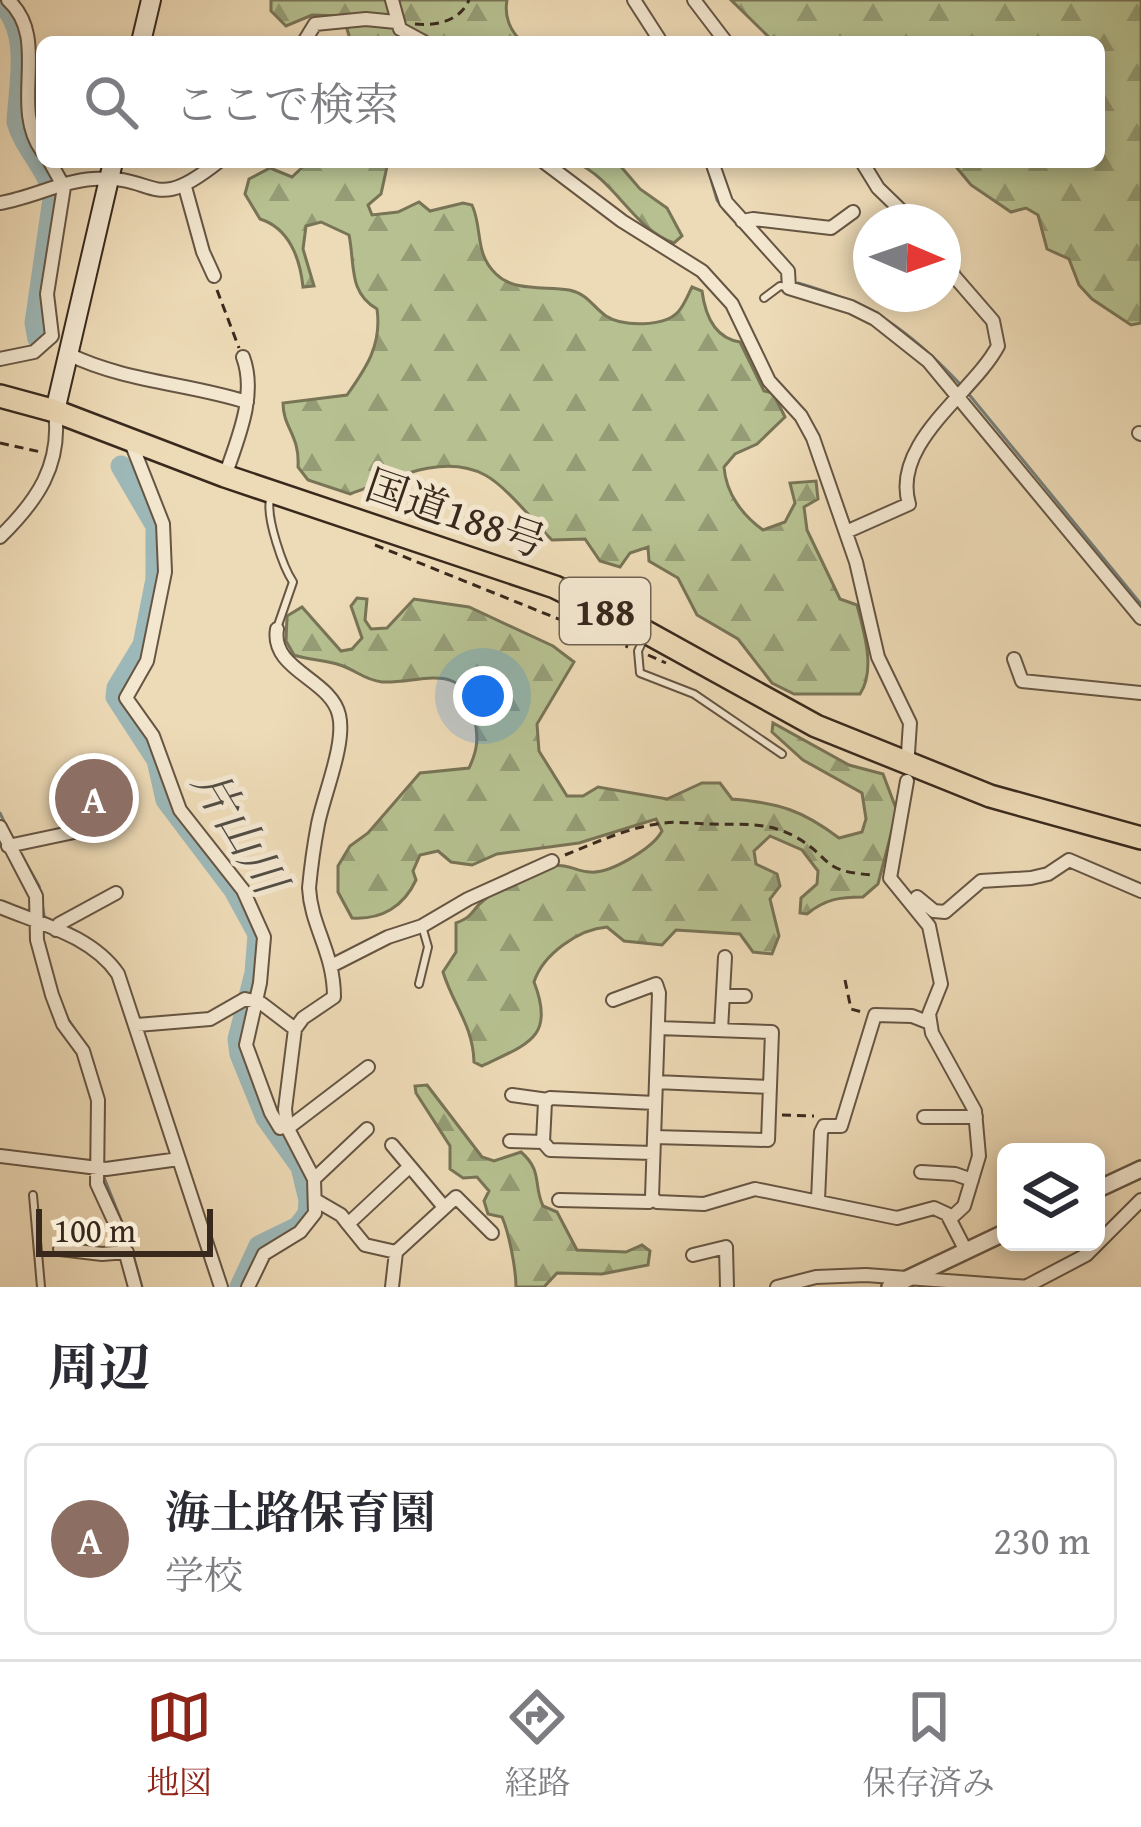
<!DOCTYPE html>
<html lang="ja">
<head>
<meta charset="utf-8">
<style>
  :root { --surface:#fff; --page:#f2f2f3; --text:#2b2b33; --muted:#7c7c81; --line:#e1e1e2; --accent:#8f2418 }
  body { margin:0; font-family:"Gentium Book Plus","Noto Serif JP",serif; background:var(--page); color:var(--text) }
  .controls { position:absolute; right:36px; bottom:36px; display:grid; overflow:hidden; border-radius:18px; box-shadow:0 6px 18px #0003 }
  .controls button { width:108px; height:108px; display:grid; place-items:center; padding:0; border:0; border-bottom:3px solid var(--line); background:var(--surface); color:var(--text); font:60px sans-serif }
  .compass { position:absolute; left:853px; top:204px; width:108px; height:108px; border-radius:50%; background:var(--surface); box-shadow:0 6px 18px #0003; rotate:92deg }
  .scale { position:absolute; left:36px; bottom:30px; width:177px; box-sizing:border-box; padding-left:12px; border:6px solid #39291d; border-top:0; font-size:33px; line-height:42px; white-space:nowrap; color:#39291d; -webkit-text-stroke:9px #f3e7d0; paint-order:stroke }
  .you { position:absolute; left:483px; top:696px; width:42px; height:42px; margin:-30px; border:9px solid #fff; border-radius:50%; background:#1a73e8; box-shadow:0 0 0 18px #1a73e833 }
  .badge { display:grid; place-items:center; width:78px; height:78px; border-radius:50%; background:var(--accent); color:#fff; font-size:39px; font-weight:700 }
  .pin { position:absolute; translate:-50% -50%; border:6px solid #fff; box-shadow:0 3px 12px #0006 }
  .list { margin:0; padding:0; list-style:none }
  h2 { display:flex; justify-content:space-between; align-items:center; height:156px; margin:0; padding:0 48px; font-size:51px }
  h2 small { font-size:39px; font-weight:400; color:var(--muted) }
  .list li { display:grid; grid-template-columns:78px 1fr auto; gap:36px; align-items:center; box-sizing:border-box; height:192px; margin:0 24px 24px; padding:0 24px; border:3px solid var(--line); border-radius:18px }
  .list b { display:block; font-size:45px; white-space:nowrap }
  .list p { margin:0; font-size:39px; white-space:nowrap; color:var(--muted) }
  .list em { font-size:39px; font-style:normal; color:var(--muted) }
  .icon { flex:none; width:66px; height:66px; fill:none; stroke:currentColor; stroke-width:2; stroke-linecap:round; stroke-linejoin:round }
  .map { position:relative; flex:none; width:1141px; height:1287px; overflow:hidden }
  .search { position:absolute; background:var(--surface); box-shadow:0 6px 18px #0003; left:36px; right:36px; top:36px; height:132px; display:flex; align-items:center; gap:30px; box-sizing:border-box; padding:0 42px; border-radius:18px; color:var(--muted); font-size:45px }
  .sheet { height:372px; background:var(--surface) }
  nav { display:flex; justify-content:space-around; align-items:center; box-sizing:border-box; height:168px; border-top:3px solid var(--line); background:var(--surface); font-size:33px; color:var(--muted) }
  nav a { display:grid; justify-items:center; gap:6px }
  nav .on { color:var(--accent) }
  .map>svg:first-child { display:block }
  .forest { fill:url(#forest-firs); stroke:#787456; stroke-width:3 }
  .lines { fill:none; stroke-linecap:round; stroke-linejoin:round }
  .stream { stroke:#757f7a; stroke-width:3 }
  .river { stroke:#9db8b8; stroke-width:21 }
  .service-casing { stroke:#665543; stroke-width:10 }
  .minor-casing { stroke:#665543; stroke-width:16 }
  .tertiary-casing { stroke:#665543; stroke-width:20 }
  .secondary-casing { stroke:#39291d; stroke-width:22 }
  .trunk-casing { stroke:#39291d; stroke-width:26 }
  .path { stroke:#39291d; stroke-width:3; stroke-dasharray:9 6; stroke-linecap:butt }
  .service { stroke:#f3e7d0; stroke-width:6 }
  .minor { stroke:#f3e7d0; stroke-width:12 }
  .tertiary { stroke:#f3e7d0; stroke-width:15 }
  .secondary { stroke:#f3e7d0; stroke-width:18 }
  .trunk { stroke:#eddab6; stroke-width:21 }
  .labels { text-anchor:middle; stroke-width:10; stroke-linejoin:round; paint-order:stroke }
  .shield { fill:#f3e7d0; stroke:#716253; stroke-width:3 }
  .shield-label { font-size:39px; font-weight:bold; fill:#39291d }
  .street-label { font-size:42px; fill:#39291d; stroke:#f3e7d0 }
  .water-label { font-size:45px; font-style:italic; fill:#524d44; stroke:#f3e7d0 }
</style>
</head>
<body>
<div class="map">
<svg width="1141" height="1287" viewBox="0 0 1141 1287">
  <defs>
    <pattern id="forest-firs" width="22" height="20" patternUnits="userSpaceOnUse" patternTransform="scale(3)"><rect width="22" height="20" fill="#b6c090"/><path d="M5 1l3.5 6h-7zM16 11l3.5 6h-7z" fill="#959c75"/></pattern>
  </defs>
  <rect width="100%" height="100%" fill="#eddab6"/>
  <filter id="stains"><feTurbulence type="fractalNoise" baseFrequency=".00167" numOctaves="4"/><feColorMatrix values="0 0 0 0 .2 0 0 0 0 .09 0 0 0 0 .02 0 0 0 .5 -.17"/></filter>
  <radialGradient id="worn" r=".72"><stop offset=".6" stop-color="#630" stop-opacity="0"/><stop offset="1" stop-color="#630" stop-opacity=".3"/></radialGradient>
  <path class="forest" d="M271,0H507C504,16 510,32 523,42H351L343,16L312,15L286,26L271,11Z
    M731,0H1141V323L1131,325L1092,299L1079,285L1069,259L1047,249L1038,215L1026,208L1011,212L971,185L952,162H1099V42H774Z
    M308,162H388L381,194L368,205L372,215L398,212L419,202L430,211L463,203L472,205C483,229 474,253 496,274C514,292 545,286 569,290C588,294 592,306 606,316C623,327 664,327 678,312C684,306 688,295 692,287L702,291C705,314 714,338 740,342L764,391L773,393L785,417L757,444L735,454L724,467C726,493 742,515 763,530L785,522L795,503L790,483L816,481L818,499L804,507L807,530L840,599L857,605C864,632 876,670 860,694H794L772,683L738,639L697,615L678,578L649,561L648,547L630,553L620,567L600,561L585,539L552,540C534,522 506,486 485,475C442,452 391,480 350,494L308,480L298,467C300,435 283,428 283,403L347,395C367,367 382,344 377,309C348,293 355,263 349,235L321,222L306,226L303,249L314,286L303,287C300,258 289,228 260,219L245,194L249,179L270,168L292,177Z
    M575,162H617L640,189L667,208L682,236L674,243C632,228 616,180 575,162Z
    M357,598L367,599L365,620L371,629L387,628L414,599L469,607L553,646L574,662L537,724L539,751L567,796H583L598,787L667,799L702,783H720L732,799C779,803 802,810 839,838L862,832L866,819L862,793L803,760L772,732L773,723L849,765L883,774L897,811L878,884L863,897C840,897 825,899 807,914L800,913L801,898L817,884L818,871L802,850L770,836L754,851L756,864L777,874L780,886L770,899L779,936L772,954L753,952L740,934L676,930L662,945L624,941L607,927C579,929 543,954 534,982C556,1038 527,1044 482,1066L474,1062C473,1025 453,1005 443,972L456,952V923C475,916 470,911 484,900C499,887 533,870 553,866C567,863 577,872 590,872C610,874 653,848 662,831L656,819L579,843L497,854L472,865L451,862L438,851L420,855L413,871L416,880C404,906 382,920 352,918L338,892V866L350,846L368,833L420,773L469,768C479,747 478,737 474,714C463,659 420,684 382,682C364,680 356,670 340,665C326,660 308,660 294,655L286,641L287,616L302,607L341,651L352,649L362,638L351,606Z
    M427,1085L482,1157L494,1161L521,1152C543,1171 533,1185 543,1206L557,1212L577,1250L626,1252L642,1245L650,1251L648,1265L602,1274L557,1273L544,1287H516C516,1269 509,1233 502,1217L488,1214L484,1201L489,1191L477,1177L463,1178L450,1169V1146L416,1093L415,1086Z"/>
  <g class="lines">
    <path class="stream" d="M706,162L717,200L725,211L785,276
      M798,283C872,304 907,328 961,385
      M967,392L1141,604
      M0,813L7,828
      M17,847L39,886L45,921
      M66,1016L87,1048
      M103,1159L104,1103
      M103,1175L129,1240L142,1287"/>
    <path class="river" d="M0,1C32,31 19,82 17,122C25,151 50,169 53,199L35,323L38,339
      M121,466L156,526V579L143,645L117,688L116,697L157,760L166,800L234,890L258,934L255,973L238,1039L240,1054L266,1118L301,1167L309,1200L308,1214L298,1227L259,1246L240,1287"/>
    <defs>
      <path id="service" d="M764,298L780,286L786,287
        M270,500C266,518 283,567 293,582L277,628
        M645,636L638,651L640,673L694,694L782,754
        M419,984L428,947L422,926
        M33,1195L41,1287"/>
      <path id="minor" d="M8,0C51,39 9,105 42,151
        M392,0L400,29L424,42
        M634,0L661,42
        M694,0L726,42
        M304,42L315,24L366,19L396,22
        M544,162L622,221L702,271L732,304L769,381L801,416L813,438L856,562L878,657L910,723L908,753
        M712,162L726,202L788,271L789,288L851,307L875,319L928,361L1141,618
        M862,162L878,188L913,222
        M185,187L203,252L214,276
        M0,203C31,198 62,181 93,179C159,174 150,216 218,162
        M742,221L753,219L831,228L853,212
        M68,354C126,382 187,383 247,402
        M0,359L34,352L52,336L47,294L64,187L50,162
        M1139,433L1141,434
        M130,440L163,524L165,572L147,661L126,698L153,736L180,810L243,890L264,937L260,983L246,1045L271,1113L280,1128L292,1125L368,1067
        M225,476C238,438 257,395 243,357
        M846,532L909,504C891,443 973,393 998,346L993,321L954,276L943,247
        M0,537C37,501 62,465 55,411
        M1014,659L1022,681L1141,693
        M907,781L890,878L929,926L941,984L929,1014L932,1033L975,1111L979,1156L964,1206L950,1219
        M0,827L36,896L37,940L52,995L63,1024L83,1051L98,1100L97,1184L121,1236L135,1287
        M8,846L112,824
        M917,897L934,911L945,912L981,881L1031,878L1048,874L1069,860L1141,891
        M0,907C41,924 92,936 118,974L221,1287
        M56,930L59,924L116,893
        M333,965L388,937L422,926L468,899L552,861
        M723,996H745
        M613,1000L656,984L659,993L652,1197L657,1202L704,1204L755,1189L897,1218L934,1208L947,1214L966,1251
        M137,1025L210,1019L245,999L261,1003L295,1029
        M721,1030L725,957
        M656,1082L770,1087
        M512,1095L548,1100
        M924,1117H976
        M654,1137L768,1140L772,1032L658,1028
        M510,1141L543,1142L550,1150L653,1153
        M543,1142L545,1102L550,1098L655,1103
        M392,1145L444,1207
        M0,1156L106,1169L179,1159
        M921,1172L955,1174L972,1180
        M314,1179L367,1129
        M559,1200L649,1202L653,1199
        M818,1200L821,1132L824,1126H841L875,1015L912,1016L930,1023
        M317,1201L341,1215L348,1224L408,1168
        M348,1224L365,1245L396,1252L456,1197L492,1233
        M60,1249L102,1254L127,1252
        M693,1255L726,1247L727,1287
        M1027,1286L1086,1255L1141,1200
        M248,1287L264,1254L300,1232L315,1213L314,1179L287,1127L285,1109L295,1029L303,1018L334,997C334,952 311,927 309,888C311,867 314,845 318,824C324,794 346,743 339,715C331,679 270,670 277,629
        M392,1287L396,1252
        M777,1287L816,1277L866,1275L1029,1287"/>
      <path id="tertiary" d="M1096,1190L1141,1169
        M890,1287L1006,1232"/>
      <path id="secondary" d="M141,42L151,0
        M55,411L113,162"/>
      <path id="trunk" d="M0,396L55,411L225,476L555,587L646,632L816,726L990,796L1141,838"/>
    </defs>
    <use href="#service" class="service-casing"/>
    <use href="#minor" class="minor-casing"/>
    <use href="#tertiary" class="tertiary-casing"/>
    <use href="#secondary" class="secondary-casing"/>
    <use href="#trunk" class="trunk-casing"/>
    <path class="path" d="M415,24C437,26 460,21 469,0
      M217,290L239,348
      M0,443L41,452
      M375,545L628,647
      M648,655L666,663
      M565,855C597,842 629,827 664,823C679,821 695,824 711,824C741,825 765,821 794,836C834,858 818,872 875,875
      M845,980L851,1009L862,1012
      M782,1115L814,1116"/>
    <use href="#service" class="service"/>
    <use href="#minor" class="minor"/>
    <use href="#tertiary" class="tertiary"/>
    <use href="#secondary" class="secondary"/>
    <use href="#trunk" class="trunk"/>
  </g>
  <g class="labels">
    <rect class="shield" x="560" y="578" width="90" height="66" rx="9"/>
    <g class="shield-label">
      <text x="605" y="625">188</text>
    </g>
    <g class="street-label">
      <text transform="translate(456 513) rotate(19)" y="15">国道188号</text>
    </g>
    <g class="water-label">
      <text transform="translate(240 831) rotate(59)" y="16">片山川</text>
    </g>
  </g>
  <rect width="100%" height="100%" filter="url(#stains)"/>
  <rect width="100%" height="100%" fill="url(#worn)"/>
</svg>
<div class="controls">
<button><svg class="icon" aria-label="layers" viewBox="0 0 24 24"><path d="M12 4l9 5-9 5-9-5zM3 14l9 5 9-5"/></svg></button>
</div>
<svg class="compass" viewBox="-18 -18 36 36"><path d="M0-13l5 13h-10z" fill="#e53935"/><path d="M0 13l5-13h-10z" fill="#7c7c81"/></svg>
<div class="scale">100 m</div>
<div class="you"></div>
<div class="pin badge" style="left:94px;top:798px;background:#8d6e63">A</div>
<div class="search"><svg class="icon" aria-label="search" viewBox="0 0 24 24"><circle cx="10" cy="10" r="6"/><path d="M15 15l6 6"/></svg>ここで検索</div>
</div>
<section class="sheet">
<h2>周辺<small></small></h2>
<ul class="list">
<li><span class="badge" style="background:#8d6e63">A</span><div><b>海土路保育園</b><p>学校</p></div><em>230 m</em></li>
</ul>
</section>
<nav>
<a class="on"><svg class="icon" aria-label="map" viewBox="0 0 24 24"><path d="M3 6l6-2 6 2 6-2v14l-6 2-6-2-6 2zM9 4v14M15 6v14"/></svg>地図</a>
<a><svg class="icon" aria-label="directions" viewBox="0 0 24 24"><path d="M12 3l9 9-9 9-9-9zM9 14v-3h6M13 9l2 2-2 2"/></svg>経路</a>
<a><svg class="icon" aria-label="saved" viewBox="0 0 24 24"><path d="M7 4h10v16l-5-4-5 4z"/></svg>保存済み</a>
</nav>
</body>
</html>
